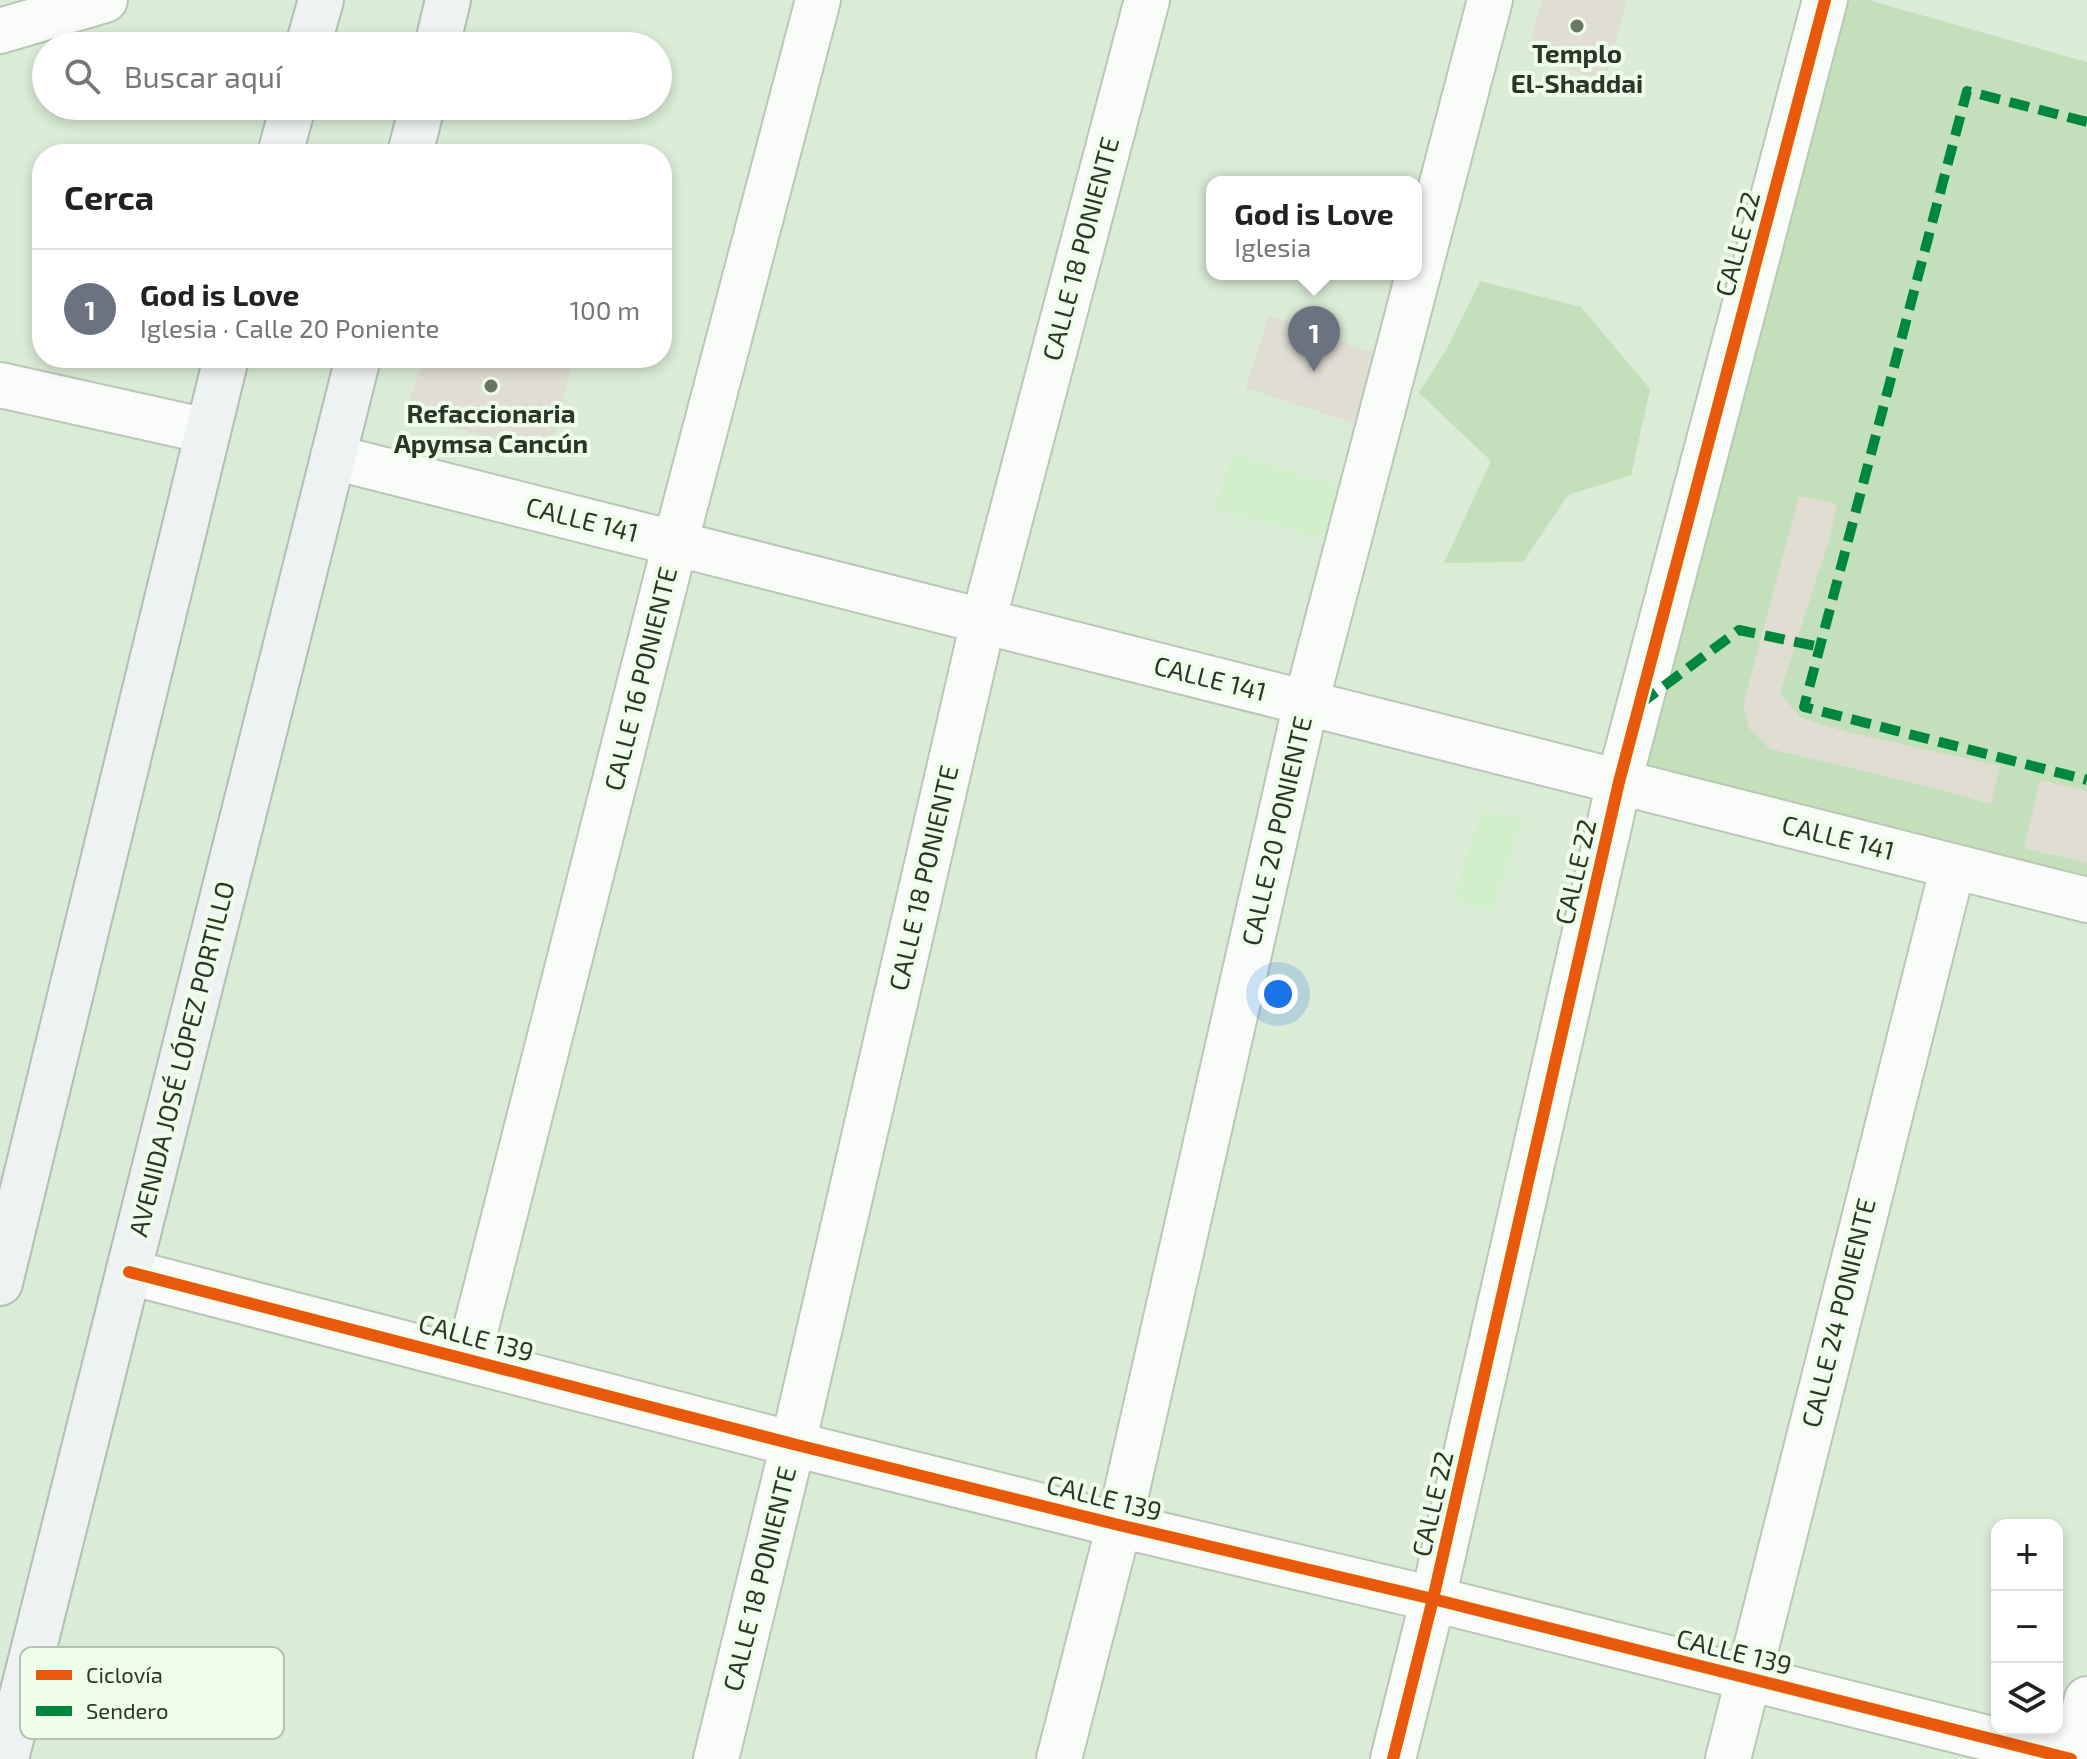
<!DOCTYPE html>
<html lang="es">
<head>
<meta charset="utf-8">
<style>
  :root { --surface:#fff; --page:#f6f6f6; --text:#222; --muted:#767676; --line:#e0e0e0; --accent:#db2777 }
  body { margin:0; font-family:"Exo 2",sans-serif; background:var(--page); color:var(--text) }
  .controls { position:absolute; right:24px; bottom:24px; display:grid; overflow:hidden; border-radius:16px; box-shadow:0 4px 12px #0003 }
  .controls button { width:72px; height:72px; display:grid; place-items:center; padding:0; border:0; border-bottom:2px solid var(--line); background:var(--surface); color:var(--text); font:40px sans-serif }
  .you { position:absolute; left:1278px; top:994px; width:28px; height:28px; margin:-20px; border:6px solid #fff; border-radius:50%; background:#1a73e8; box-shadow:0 0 0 12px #1a73e833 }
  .badge { display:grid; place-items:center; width:52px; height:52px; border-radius:50%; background:var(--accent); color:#fff; font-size:26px; font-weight:700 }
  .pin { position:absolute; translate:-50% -66px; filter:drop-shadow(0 2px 4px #0008) }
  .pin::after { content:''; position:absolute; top:42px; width:28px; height:24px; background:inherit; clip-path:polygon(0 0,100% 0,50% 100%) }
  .popup { position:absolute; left:1206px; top:176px; width:216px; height:104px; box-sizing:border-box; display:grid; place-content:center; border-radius:16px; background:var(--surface); filter:drop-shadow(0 2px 6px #0005); font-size:26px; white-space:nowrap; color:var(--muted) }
  .popup b { font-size:30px; color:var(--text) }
  .popup::after { content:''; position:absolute; left:50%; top:100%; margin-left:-16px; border:16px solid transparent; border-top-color:var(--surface) }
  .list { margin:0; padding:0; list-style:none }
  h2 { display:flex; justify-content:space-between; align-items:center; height:104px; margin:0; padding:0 32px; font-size:34px }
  h2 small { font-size:26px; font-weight:400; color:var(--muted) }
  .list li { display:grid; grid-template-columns:52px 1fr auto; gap:24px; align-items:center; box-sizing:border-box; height:120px; padding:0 32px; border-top:2px solid var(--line) }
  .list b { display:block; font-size:30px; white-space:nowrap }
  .list p { margin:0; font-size:26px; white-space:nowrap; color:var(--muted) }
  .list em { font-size:26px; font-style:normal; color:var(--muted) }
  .icon { flex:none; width:44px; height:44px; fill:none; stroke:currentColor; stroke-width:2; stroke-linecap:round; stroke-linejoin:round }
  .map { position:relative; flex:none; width:2087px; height:1759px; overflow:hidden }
  .search { position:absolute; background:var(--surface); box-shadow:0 4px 12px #0003; left:32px; top:32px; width:640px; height:88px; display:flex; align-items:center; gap:20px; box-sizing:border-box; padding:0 28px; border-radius:44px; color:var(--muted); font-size:30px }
  .panel { position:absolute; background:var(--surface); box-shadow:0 4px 12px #0003; left:32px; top:144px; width:640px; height:224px; border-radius:32px }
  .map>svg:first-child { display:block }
  .built { fill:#d1efc9 }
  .green { fill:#c3e0bb }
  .building { fill:#e0ddd2 }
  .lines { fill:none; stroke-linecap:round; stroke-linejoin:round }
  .street-casing { stroke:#b9c8b6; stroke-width:48 }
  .secondary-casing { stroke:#b9c8b6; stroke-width:48 }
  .primary-casing { stroke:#b1bdb7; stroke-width:48 }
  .street { stroke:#f9fcf9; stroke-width:44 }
  .secondary { stroke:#f9fcf9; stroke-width:44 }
  .primary { stroke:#eef2f2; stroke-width:44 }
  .quiet { stroke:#00873e; stroke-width:10; stroke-dasharray:20 10; stroke-linecap:butt }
  .cycleway-casing { stroke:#effdeb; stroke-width:17 }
  .cycleway { stroke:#e8590c; stroke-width:12 }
  .poi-dot { fill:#687663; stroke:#effdeb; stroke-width:3 }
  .labels { text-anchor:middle; stroke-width:8; stroke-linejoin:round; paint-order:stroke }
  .poi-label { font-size:26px; font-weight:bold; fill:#2a3726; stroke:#effdeb }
  .street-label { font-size:26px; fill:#2a3726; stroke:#effdeb }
  .key { fill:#effdeb; stroke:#b4c2b0; stroke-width:2 }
  .key-label { font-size:22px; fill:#2a3726 }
</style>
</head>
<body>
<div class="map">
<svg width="2087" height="1759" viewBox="0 0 2087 1759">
  <rect width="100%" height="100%" fill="#daecd5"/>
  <path class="built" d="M1233,453L1349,489L1332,541L1214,509Z
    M1481,811L1523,818L1492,912L1453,899Z"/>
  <path class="green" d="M1825,0H1868L2087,62V900L1619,782Z
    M1480,281L1581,307L1650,389L1631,475L1568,495L1523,562L1444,563L1491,461L1419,393L1449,345Z"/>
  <path class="building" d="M1542,0H1627L1604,83L1527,52Z
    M1269,315L1381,356L1363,426L1246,388Z
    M424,358H574L550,454L405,414Z
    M1799,496L1837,504L1830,537L1780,693L1801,718L1847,732L2000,766L1991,804L1922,785L1770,749L1749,728L1743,705Z
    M2040,780L2087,791V863L2024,848Z"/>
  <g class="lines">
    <defs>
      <path id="street" d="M0,385L207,431
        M333,457L2087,900
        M129,1272L793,1444L1119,1525L1433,1599L2071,1759
        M468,1359L675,544L818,0
        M716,1759L793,1444L983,622L1147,0
        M1059,1759L1119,1525L1306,703L1490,0
        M1393,1759L1433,1599L1619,782L1825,0
        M1728,1759L1953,866"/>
      <path id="secondary" d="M0,31L105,0
        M2072,1759L2087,1699"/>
      <path id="primary" d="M308,46L321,0
        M437,46L448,0
        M280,154L293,106
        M410,154L422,106
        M0,1283L226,358
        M6,1759L358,358"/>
    </defs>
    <use href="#street" class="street-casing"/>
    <use href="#secondary" class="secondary-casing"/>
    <use href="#primary" class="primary-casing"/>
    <use href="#street" class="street"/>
    <use href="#secondary" class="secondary"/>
    <use href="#primary" class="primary"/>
    <path class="quiet" d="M2087,122L1967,91L1804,707L2087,780
      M1640,704L1739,630L1820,647"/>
    <defs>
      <path id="cycleway" d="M129,1272L793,1444L1119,1525L1433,1599L2071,1759
        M1393,1759L1433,1599L1619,782L1825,0"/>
    </defs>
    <use href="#cycleway" class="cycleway-casing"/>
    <use href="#cycleway" class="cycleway"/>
  </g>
  <g class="poi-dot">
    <circle cx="1577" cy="26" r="8"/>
    <circle cx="491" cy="386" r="8"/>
  </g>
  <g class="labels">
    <g class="poi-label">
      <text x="1577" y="63">Templo<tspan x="1577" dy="30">El-Shaddai</tspan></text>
      <text x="491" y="423">Refaccionaria<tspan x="491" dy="30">Apymsa Cancún</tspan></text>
    </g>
    <g class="street-label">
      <text transform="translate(1738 244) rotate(-75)" y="9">CALLE 22</text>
      <text transform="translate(1081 249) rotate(-75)" y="9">CALLE 18 PONIENTE</text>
      <text transform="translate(582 520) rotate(14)" y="9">CALLE 141</text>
      <text transform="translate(641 679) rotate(-76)" y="9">CALLE 16 PONIENTE</text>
      <text transform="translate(1210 679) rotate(14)" y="9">CALLE 141</text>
      <text transform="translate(1277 831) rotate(-77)" y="9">CALLE 20 PONIENTE</text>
      <text transform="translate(1838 838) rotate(14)" y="9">CALLE 141</text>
      <text transform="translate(1576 872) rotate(-77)" y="9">CALLE 22</text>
      <text transform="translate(924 878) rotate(-77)" y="9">CALLE 18 PONIENTE</text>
      <text transform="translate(182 1059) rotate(-76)" y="9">AVENIDA JOSÉ LÓPEZ PORTILLO</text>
      <text transform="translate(1839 1313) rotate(-76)" y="9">CALLE 24 PONIENTE</text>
      <text transform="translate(476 1338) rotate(15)" y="9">CALLE 139</text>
      <text transform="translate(1104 1498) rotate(14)" y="9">CALLE 139</text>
      <text transform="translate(1433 1504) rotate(-77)" y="9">CALLE 22</text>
      <text transform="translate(760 1579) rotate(-76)" y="9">CALLE 18 PONIENTE</text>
      <text transform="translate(1734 1652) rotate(14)" y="9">CALLE 139</text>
    </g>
  </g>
  <rect x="20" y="1647" width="264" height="92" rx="12" class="key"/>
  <rect x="36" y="1670" width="36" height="10" fill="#e8590c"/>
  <rect x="36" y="1706" width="36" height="10" fill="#00873e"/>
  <g class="key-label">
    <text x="86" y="1683">Ciclovía</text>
    <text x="86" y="1719">Sendero</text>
  </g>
</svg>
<div class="controls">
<button>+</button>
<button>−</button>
<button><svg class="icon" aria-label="layers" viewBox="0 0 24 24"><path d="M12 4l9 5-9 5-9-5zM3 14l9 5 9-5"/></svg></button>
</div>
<div class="you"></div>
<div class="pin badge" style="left:1314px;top:372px;background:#6b7280">1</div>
<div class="popup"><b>God is Love</b>Iglesia</div>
<div class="search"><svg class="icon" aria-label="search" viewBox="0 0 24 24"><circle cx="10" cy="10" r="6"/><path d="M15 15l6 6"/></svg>Buscar aquí</div>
<section class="panel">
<h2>Cerca<small></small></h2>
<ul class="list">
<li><span class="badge" style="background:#6b7280">1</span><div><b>God is Love</b><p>Iglesia · Calle 20 Poniente</p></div><em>100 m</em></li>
</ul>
</section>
</div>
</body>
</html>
